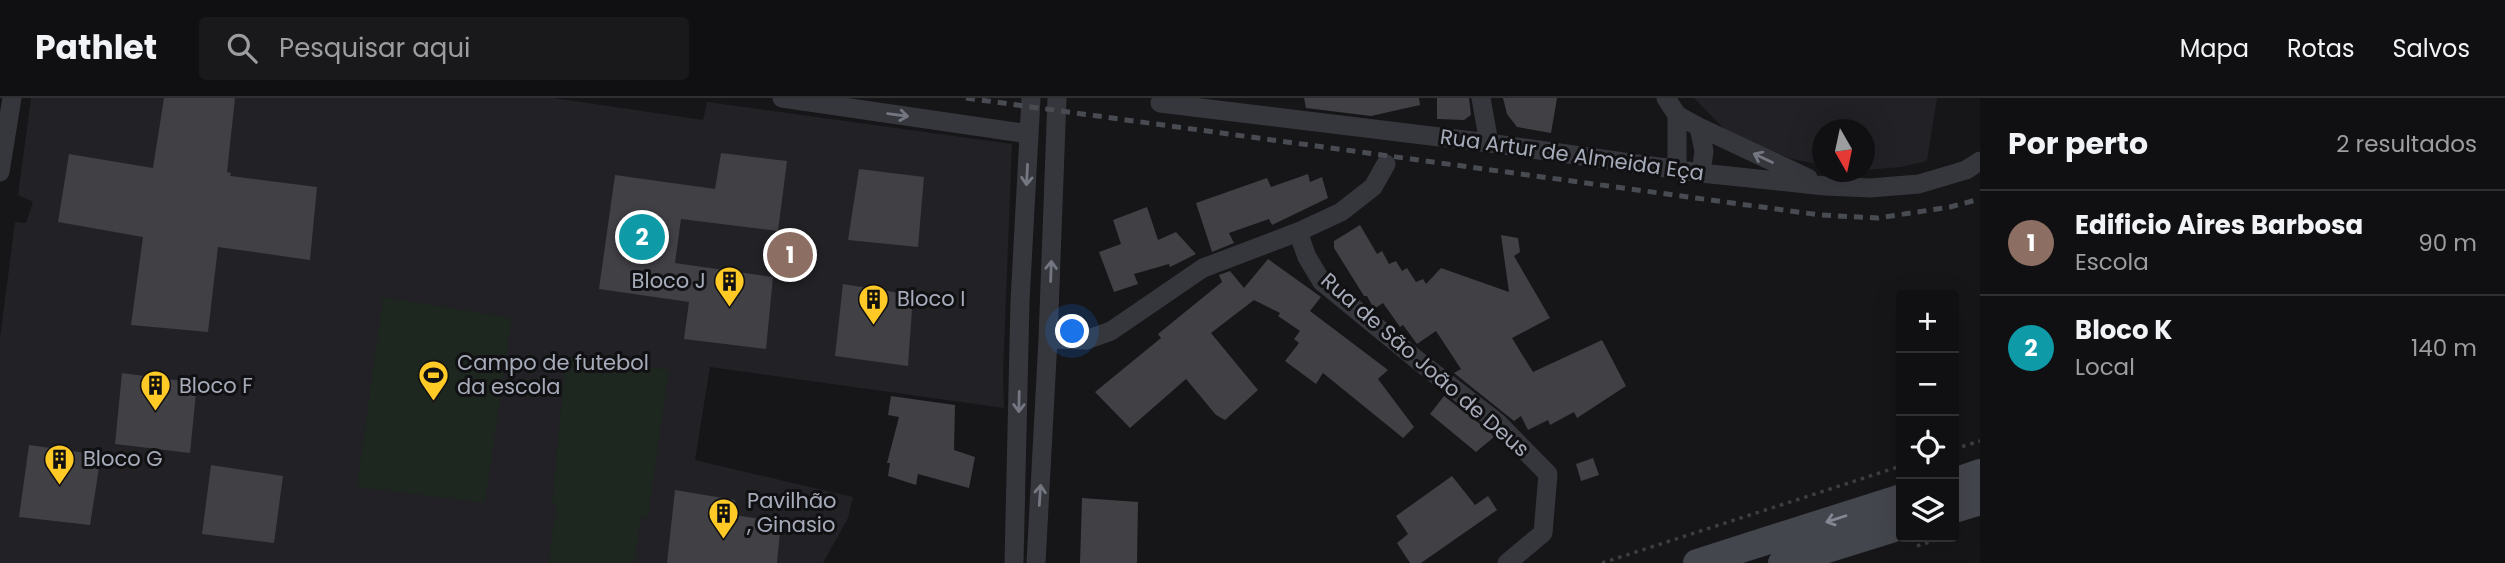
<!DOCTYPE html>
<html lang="pt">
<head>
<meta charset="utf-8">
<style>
  :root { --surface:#101012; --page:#19191b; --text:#f1f3f6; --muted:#9c9d9f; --line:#303032; --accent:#d93025 }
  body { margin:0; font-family:Poppins,sans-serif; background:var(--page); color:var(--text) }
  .controls { position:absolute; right:21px; bottom:21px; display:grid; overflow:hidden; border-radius:7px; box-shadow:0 7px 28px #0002 }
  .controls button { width:63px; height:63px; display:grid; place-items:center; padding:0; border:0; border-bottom:2px solid var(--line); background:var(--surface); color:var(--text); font:35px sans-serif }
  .compass { position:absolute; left:1812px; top:21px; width:63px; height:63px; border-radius:50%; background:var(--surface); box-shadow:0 7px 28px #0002; rotate:171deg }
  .you { position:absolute; left:1073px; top:234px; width:24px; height:24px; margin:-18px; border:5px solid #fff; border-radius:50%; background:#1a73e8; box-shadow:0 0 0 10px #1a73e833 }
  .badge { display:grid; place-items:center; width:46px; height:46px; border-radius:50%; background:var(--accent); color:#fff; font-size:23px; font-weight:700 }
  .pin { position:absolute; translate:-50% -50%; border:4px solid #fff; box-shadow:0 2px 7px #0006 }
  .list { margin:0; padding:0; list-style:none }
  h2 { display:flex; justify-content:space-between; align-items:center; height:91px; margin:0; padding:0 28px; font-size:30px }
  h2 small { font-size:23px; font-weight:400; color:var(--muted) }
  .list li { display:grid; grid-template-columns:46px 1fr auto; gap:21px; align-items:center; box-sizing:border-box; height:105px; padding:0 28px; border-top:2px solid var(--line) }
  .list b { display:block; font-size:26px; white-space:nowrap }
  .list p { margin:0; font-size:23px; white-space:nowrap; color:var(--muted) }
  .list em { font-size:23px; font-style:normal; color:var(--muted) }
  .icon { flex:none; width:38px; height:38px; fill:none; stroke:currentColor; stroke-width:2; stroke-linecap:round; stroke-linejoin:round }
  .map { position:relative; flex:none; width:1980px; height:465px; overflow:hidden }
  header { display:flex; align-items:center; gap:42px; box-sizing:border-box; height:98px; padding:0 35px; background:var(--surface); border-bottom:2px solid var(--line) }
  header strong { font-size:33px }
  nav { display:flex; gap:38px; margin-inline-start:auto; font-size:24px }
  .search { width:490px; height:63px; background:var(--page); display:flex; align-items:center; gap:18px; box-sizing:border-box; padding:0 24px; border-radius:7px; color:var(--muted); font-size:26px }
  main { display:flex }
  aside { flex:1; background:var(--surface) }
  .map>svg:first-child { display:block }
  .built { fill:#222125 }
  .green { fill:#1d261f }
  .building { fill:#404045 }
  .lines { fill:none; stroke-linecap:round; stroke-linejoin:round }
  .path { stroke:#3c3e44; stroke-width:3.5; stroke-dasharray:3.5 5; stroke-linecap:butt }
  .minor { stroke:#36373d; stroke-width:19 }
  .secondary { stroke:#44464d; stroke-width:28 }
  .rail { stroke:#494b52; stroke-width:5; stroke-dasharray:9 7; stroke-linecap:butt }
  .oneway { stroke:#747781 }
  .oneway2 { stroke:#848893 }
  .labels { text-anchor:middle; stroke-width:6; stroke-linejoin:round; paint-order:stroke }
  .street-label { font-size:21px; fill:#a6abb9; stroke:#111113 }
  .poi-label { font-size:21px; fill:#a6abb9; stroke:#111113; text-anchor:start }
</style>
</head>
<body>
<header>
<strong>Pathlet</strong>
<div class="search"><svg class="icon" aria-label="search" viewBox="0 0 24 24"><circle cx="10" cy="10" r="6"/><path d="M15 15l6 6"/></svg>Pesquisar aqui</div>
<nav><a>Mapa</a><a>Rotas</a><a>Salvos</a></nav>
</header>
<main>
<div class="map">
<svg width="1980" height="465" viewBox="0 0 1980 465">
  <rect width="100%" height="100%" fill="#161618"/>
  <path class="built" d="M31,0H554L703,22L707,4L1012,46L1003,275L1004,310L710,269L695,362L853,399L848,420L823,465H0V240L15,124L26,125L33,104L18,97Z
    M1694,0H1937L1927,63L1901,69L1865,72L1864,32H1822V67L1792,61L1728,35Z"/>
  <path class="green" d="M383,199L512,220L485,405L357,389Z
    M566,258L669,272L648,420L641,419L634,465H548L557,406L552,405Z"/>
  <path class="building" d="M164,0H235L227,74L231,75L230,78L317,89L310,162L218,149L208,234L131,227L143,139L58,124L69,56L153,70Z
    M1304,0H1419L1420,7L1371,18L1306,10Z
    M1437,0H1469L1471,17L1464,22L1437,21Z
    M1503,0H1557L1551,35L1517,29L1507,16Z
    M721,55L787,63L778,133L681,121L675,165L773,179L766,251L684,241L689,204L599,191L615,77L715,91Z
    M859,71L924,79L918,149L848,142Z
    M1308,76L1310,84L1322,79L1328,100L1272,127L1269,121L1229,135L1234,145L1212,154L1196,105L1267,80L1271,89Z
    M1147,109L1158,142L1176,134L1196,156L1170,169L1169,166L1134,176L1138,186L1114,194L1099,154L1121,146L1113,122Z
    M1360,127L1377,156L1382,153L1389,166L1396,163L1402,173L1407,170L1416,184L1423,181L1426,186L1441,170L1509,194L1501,137L1518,140L1520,154L1514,158L1550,220L1512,240L1533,274L1602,242L1626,288L1577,320L1574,314L1550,327L1548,322L1528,332L1521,318L1514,323L1454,275L1461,271L1436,233L1417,246L1403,227L1400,229L1383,205L1374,211L1367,198H1364L1334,150V143Z
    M1268,161L1321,199L1310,213L1388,272L1378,281L1414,329L1403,340L1323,275L1316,286L1285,263L1299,245L1294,241L1300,233L1278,218L1280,215L1254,202L1211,235L1258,292L1225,322L1216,317L1186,281L1130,330L1095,294L1161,240L1158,236L1222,184L1219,177L1230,173L1244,190Z
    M843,186L913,197L908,268L835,258Z
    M122,275L197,285L190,355L115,346Z
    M891,298L955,307L954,352L975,359L969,390L918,376L916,387L888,378L890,365H887L899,319L888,317Z
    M1444,298L1489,333L1494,339L1476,354L1430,316Z
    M29,347L101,357L90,427L19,419Z
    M1593,360L1599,377L1581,383L1576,366Z
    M211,367L283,378L274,445L202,436Z
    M1452,378L1475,407L1488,398L1497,412L1421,465H1410L1397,445L1408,436L1396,418Z
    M675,392L735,402L734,417L781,424L777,465H667Z
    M1082,400L1138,404L1137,465H1080Z"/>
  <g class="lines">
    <path class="path" d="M1954,351L1980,343
      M1917,448L1945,439
      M1602,465L1901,368"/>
    <path class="minor" d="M782,0L1029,36
      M1481,0L1489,45
      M1666,0L1677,17L1699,29L1704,53L1701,75
      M1160,5L1489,45L1701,75L1825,88L1870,90L1919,86L1966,72L1980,63
      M1699,29L1808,80
      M1677,71V17
      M0,74L12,0
      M1298,134L1307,159L1322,184L1421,265L1497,324L1548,376L1543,435L1507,465
      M1048,241L1086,242L1111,233L1203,170L1298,134L1341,114L1373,89L1386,66
      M1014,465L1020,203L1031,0
      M1036,465L1048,241L1057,0"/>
    <path class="secondary" d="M1954,384L1980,375
      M1954,411L1980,403
      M1697,465L1901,400
      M1782,465L1901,428"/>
    <path class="rail" d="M966,0L1820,117L1878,120L1950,109L1980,101"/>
  </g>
  <defs><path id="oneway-shaft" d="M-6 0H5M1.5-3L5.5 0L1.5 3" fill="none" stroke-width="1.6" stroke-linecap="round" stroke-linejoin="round" transform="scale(1.75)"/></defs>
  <g class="oneway">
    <use href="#oneway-shaft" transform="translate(898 17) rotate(8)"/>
    <use href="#oneway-shaft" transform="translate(1763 60) rotate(-155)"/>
    <use href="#oneway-shaft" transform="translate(1027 77) rotate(93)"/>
    <use href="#oneway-shaft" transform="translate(1051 173) rotate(-88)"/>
    <use href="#oneway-shaft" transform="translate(1019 304) rotate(91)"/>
    <use href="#oneway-shaft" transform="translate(1040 397) rotate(-86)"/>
  </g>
  <use class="oneway2" href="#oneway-shaft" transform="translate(1836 421) rotate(162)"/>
  <defs>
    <symbol id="building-pin" viewBox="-11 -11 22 30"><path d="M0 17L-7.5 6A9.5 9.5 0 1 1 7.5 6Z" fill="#ffc926" stroke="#111113"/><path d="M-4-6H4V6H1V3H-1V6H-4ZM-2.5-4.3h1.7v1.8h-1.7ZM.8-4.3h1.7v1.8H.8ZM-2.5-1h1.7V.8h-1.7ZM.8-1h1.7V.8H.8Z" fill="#111"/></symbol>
    <symbol id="stadium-pin" viewBox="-11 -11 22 30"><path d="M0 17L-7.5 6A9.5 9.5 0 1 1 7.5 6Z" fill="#ffc926" stroke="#111113"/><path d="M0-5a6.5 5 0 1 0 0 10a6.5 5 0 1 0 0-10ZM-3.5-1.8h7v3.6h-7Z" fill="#111"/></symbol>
  </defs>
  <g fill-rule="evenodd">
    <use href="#building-pin" x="712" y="166" width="35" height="47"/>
    <use href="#building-pin" x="856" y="184" width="35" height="47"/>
    <use href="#stadium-pin" x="416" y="260" width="35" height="47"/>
    <use href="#building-pin" x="138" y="270" width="35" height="47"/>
    <use href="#building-pin" x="42" y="344" width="35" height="47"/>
    <use href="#building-pin" x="706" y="398" width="35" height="47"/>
  </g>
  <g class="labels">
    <g class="street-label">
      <text transform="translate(1572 57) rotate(8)" y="7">Rua Artur de Almeida Eça</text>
      <text transform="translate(1425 267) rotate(41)" y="7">Rua de São João de Deus</text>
    </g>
    <g class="poi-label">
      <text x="706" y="190" text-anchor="end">Bloco J</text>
      <text x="897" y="208">Bloco I</text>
      <text x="457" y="272">Campo de futebol<tspan x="457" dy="24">da escola</tspan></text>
      <text x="179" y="295">Bloco F</text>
      <text x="83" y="368">Bloco G</text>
      <text x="747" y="410">Pavilhão<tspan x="747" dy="24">, Ginasio</tspan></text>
    </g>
  </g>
</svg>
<div class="controls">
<button>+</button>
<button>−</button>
<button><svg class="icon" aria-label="locate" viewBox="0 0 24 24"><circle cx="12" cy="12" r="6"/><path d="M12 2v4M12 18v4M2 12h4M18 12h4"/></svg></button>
<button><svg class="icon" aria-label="layers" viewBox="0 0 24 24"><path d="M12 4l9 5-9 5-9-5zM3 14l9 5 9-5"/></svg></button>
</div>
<svg class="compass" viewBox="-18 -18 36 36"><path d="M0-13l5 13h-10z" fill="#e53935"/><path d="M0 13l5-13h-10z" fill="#9c9d9f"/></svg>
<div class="you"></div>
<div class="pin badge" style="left:790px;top:157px;background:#8d6e63">1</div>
<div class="pin badge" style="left:642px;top:139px;background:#0f9aa8">2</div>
</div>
<aside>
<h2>Por perto<small>2 resultados</small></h2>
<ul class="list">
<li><span class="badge" style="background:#8d6e63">1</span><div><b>Edificio Aires Barbosa</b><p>Escola</p></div><em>90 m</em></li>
<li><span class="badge" style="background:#0f9aa8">2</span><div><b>Bloco K</b><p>Local</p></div><em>140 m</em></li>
</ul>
</aside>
</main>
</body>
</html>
